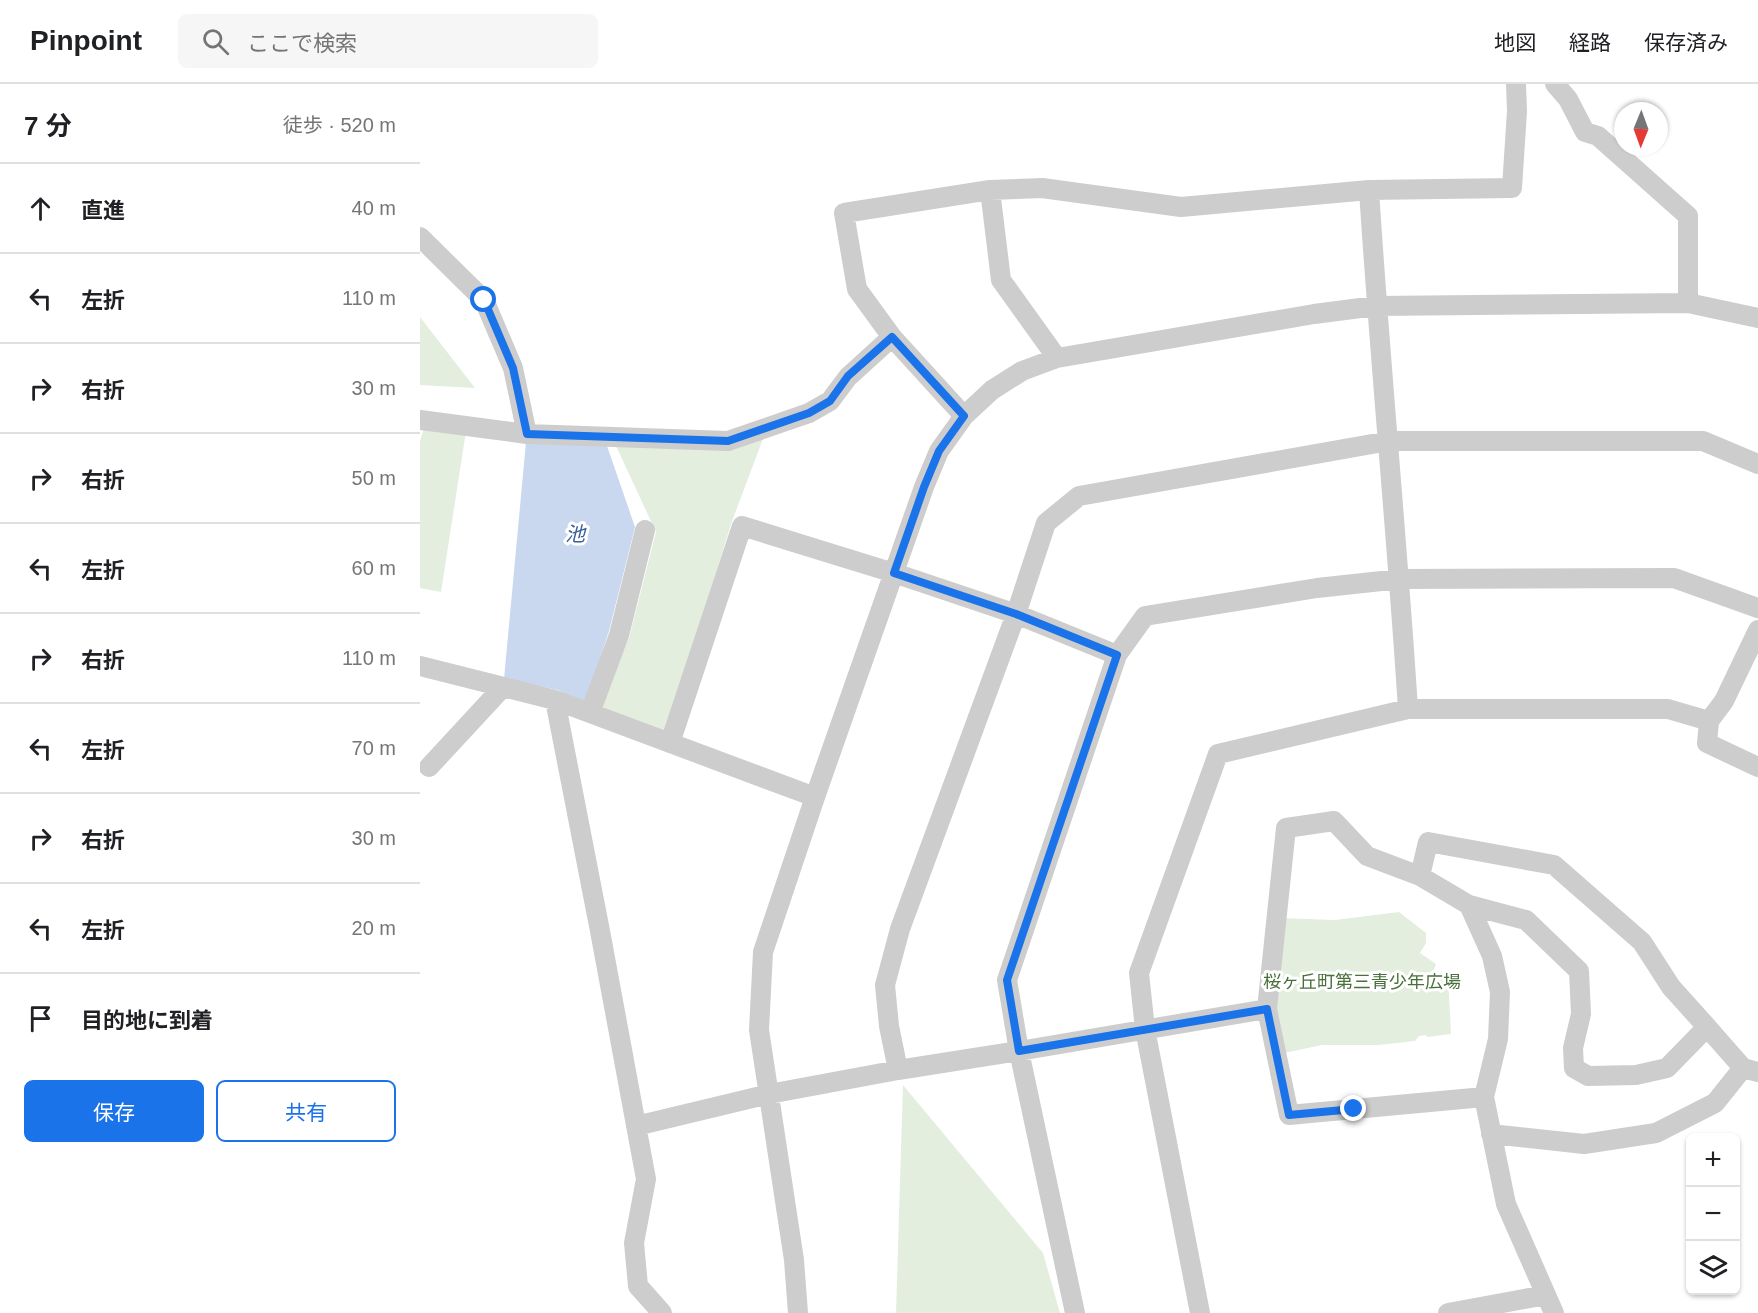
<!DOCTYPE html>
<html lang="ja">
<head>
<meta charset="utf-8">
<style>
  :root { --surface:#fff; --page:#f6f6f6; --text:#202124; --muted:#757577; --line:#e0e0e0; --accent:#1a73e8 }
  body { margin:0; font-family:Arial,"Noto Sans JP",sans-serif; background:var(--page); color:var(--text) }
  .controls { position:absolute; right:18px; bottom:18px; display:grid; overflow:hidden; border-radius:9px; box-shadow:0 2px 4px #0004 }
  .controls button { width:54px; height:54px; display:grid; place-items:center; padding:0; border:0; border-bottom:2px solid var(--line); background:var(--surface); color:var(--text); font:30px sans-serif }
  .compass { position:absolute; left:1194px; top:18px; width:54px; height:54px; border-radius:50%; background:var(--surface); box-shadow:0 2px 4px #0004; rotate:181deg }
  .stop { position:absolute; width:18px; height:18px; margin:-14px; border:4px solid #1a73e8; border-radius:50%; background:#fff }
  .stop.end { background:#1a73e8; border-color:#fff; box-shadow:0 2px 6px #0008 }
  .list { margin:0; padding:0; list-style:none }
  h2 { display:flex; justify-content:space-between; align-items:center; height:78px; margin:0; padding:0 24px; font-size:26px }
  h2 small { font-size:20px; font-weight:400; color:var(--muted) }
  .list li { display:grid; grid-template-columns:39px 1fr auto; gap:18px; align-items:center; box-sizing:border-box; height:90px; padding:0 24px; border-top:2px solid var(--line) }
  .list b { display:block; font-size:22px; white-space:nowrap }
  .list em { font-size:20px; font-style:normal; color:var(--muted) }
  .actions { display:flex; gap:12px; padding:18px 24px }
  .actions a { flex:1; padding:14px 0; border:2px solid var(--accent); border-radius:9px; text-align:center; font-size:21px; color:var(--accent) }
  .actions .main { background:var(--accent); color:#fff }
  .icon { flex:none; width:33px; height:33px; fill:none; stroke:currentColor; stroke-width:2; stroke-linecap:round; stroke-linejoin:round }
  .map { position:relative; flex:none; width:1338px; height:1229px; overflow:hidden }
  header { display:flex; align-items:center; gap:36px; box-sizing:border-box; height:84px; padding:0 30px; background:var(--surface); border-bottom:2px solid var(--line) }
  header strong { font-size:28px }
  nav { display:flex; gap:33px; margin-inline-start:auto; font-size:21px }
  .search { width:420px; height:54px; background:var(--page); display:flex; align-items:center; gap:15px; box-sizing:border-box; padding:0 21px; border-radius:9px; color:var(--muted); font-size:22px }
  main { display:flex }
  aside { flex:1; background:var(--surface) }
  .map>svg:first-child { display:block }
  .green { fill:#e3eede }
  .water { fill:#c9d8ef }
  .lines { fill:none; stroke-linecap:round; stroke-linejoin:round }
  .minor { stroke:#cdcdcd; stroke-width:20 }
  .route { stroke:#1a73e8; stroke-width:8 }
  .labels { text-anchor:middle; stroke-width:6; stroke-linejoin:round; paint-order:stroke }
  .park-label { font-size:18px; fill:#48703a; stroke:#fff }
  .water-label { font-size:20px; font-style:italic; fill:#386099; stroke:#fff }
</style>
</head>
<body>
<header>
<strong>Pinpoint</strong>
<div class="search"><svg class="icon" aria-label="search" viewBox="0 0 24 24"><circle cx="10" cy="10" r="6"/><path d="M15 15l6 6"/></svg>ここで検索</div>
<nav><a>地図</a><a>経路</a><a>保存済み</a></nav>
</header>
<main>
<aside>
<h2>7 分<small>徒歩 · 520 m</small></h2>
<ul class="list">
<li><svg class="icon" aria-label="ahead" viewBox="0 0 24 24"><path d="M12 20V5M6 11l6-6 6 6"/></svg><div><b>直進</b></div><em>40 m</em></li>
<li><svg class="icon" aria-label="left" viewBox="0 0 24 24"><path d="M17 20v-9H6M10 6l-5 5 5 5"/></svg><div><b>左折</b></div><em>110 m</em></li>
<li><svg class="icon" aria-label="right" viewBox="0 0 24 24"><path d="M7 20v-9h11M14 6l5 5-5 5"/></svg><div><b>右折</b></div><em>30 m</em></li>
<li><svg class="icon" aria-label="right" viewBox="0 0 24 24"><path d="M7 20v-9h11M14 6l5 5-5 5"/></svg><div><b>右折</b></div><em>50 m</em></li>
<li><svg class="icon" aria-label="left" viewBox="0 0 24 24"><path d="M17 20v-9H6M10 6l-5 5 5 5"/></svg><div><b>左折</b></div><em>60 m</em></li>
<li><svg class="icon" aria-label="right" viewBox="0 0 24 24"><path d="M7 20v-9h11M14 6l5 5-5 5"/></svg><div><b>右折</b></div><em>110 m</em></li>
<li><svg class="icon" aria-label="left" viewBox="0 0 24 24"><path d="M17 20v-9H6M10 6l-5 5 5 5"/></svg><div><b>左折</b></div><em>70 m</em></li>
<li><svg class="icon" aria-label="right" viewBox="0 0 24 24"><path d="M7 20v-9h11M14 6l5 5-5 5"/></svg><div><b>右折</b></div><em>30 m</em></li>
<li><svg class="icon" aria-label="left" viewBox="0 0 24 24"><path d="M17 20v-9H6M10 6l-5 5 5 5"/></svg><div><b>左折</b></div><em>20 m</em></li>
<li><svg class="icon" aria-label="arrive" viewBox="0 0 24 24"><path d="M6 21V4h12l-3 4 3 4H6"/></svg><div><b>目的地に到着</b></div></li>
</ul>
<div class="actions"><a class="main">保存</a><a>共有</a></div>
</aside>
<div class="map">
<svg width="1338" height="1229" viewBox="0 0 1338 1229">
  <rect width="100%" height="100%" fill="#fff"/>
  <path class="green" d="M0,233L55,304L0,301Z
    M5,341L46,347L21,508L0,504V357Z
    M344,352L311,440L246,651L179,625L209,554L236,448L196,362Z
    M979,828L1006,849V859L1000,869L1016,880L1013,888L1028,893L1031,950L1007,953L1006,951L999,952L995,957L958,961H902L864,969L854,921L859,834L915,836Z
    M483,1001L623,1169L640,1229H476Z"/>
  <path class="water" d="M106,358L186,359L215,443L189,547L164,622L138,606L84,595Z"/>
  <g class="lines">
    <path class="minor" d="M1135,0L1148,15L1165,48L1178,52L1268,132V219
      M570,106L581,196L637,274
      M949,106L1092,104L1097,27L1096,0
      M0,153L64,216L93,284L107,350
      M472,253L437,205L424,129L570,106L622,104L761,123L949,106C960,279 977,452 988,625
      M0,336L107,350L308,357L389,329L410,317L428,293L472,253L544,332
      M0,582L135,616L395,713
      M135,616L180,847L226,1095L214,1159L218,1202L242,1229
      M170,629L199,551L225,446
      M1289,637L1287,659L1338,683
      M250,659L322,442L474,489L596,530L697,571
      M9,683L83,603
      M1000,792L1008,758L1134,781L1222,858L1251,903L1287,943
      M1049,821L1106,836L1159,887L1161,930L1153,964L1154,984L1168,992L1216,991L1247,984L1287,943L1323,984L1338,988
      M847,925L866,744L914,737L947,772L1000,792L1049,821L1072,872L1080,908L1078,955L1064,1013
      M478,986L469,942L465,901L480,845L596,530L626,439L659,412L969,357H1283L1338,380
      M216,1042L349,1010L478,986L599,967L587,896L697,571L725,532L897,504L980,495L1254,494L1338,524
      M1071,1050L1164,1060L1236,1049L1295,1019L1323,984
      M1126,1211L1134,1229
      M378,1229L374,1176L339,946L343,868L395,713L504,403L519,367L544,332L572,306L602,287L637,274L894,230L956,222L1268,219L1338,234
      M655,1229L599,967L847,925L869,1031L1064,1013L1086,1120L1126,1211L1028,1229
      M780,1229L725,945L719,889L798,670L988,625H1248L1289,637L1304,617L1338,546"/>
  </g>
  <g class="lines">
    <path class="route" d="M64,216L93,284L107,350L308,357L389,329L410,317L428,292L472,253L544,332L519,367L504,403L474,489L596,530L697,571L587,896L599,967L847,925L869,1031L934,1025"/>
  </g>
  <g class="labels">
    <g class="park-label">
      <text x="942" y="904">桜ヶ丘町第三青少年広場</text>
    </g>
    <g class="water-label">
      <text x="155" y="457">池</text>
    </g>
  </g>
</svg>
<div class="controls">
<button>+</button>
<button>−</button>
<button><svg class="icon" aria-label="layers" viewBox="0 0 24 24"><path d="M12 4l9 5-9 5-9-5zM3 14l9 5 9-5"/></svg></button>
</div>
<svg class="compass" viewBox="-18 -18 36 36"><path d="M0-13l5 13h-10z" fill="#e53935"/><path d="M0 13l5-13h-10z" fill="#757577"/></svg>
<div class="stop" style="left:64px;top:216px"></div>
<div class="stop end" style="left:934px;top:1025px"></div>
</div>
</main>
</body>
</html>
